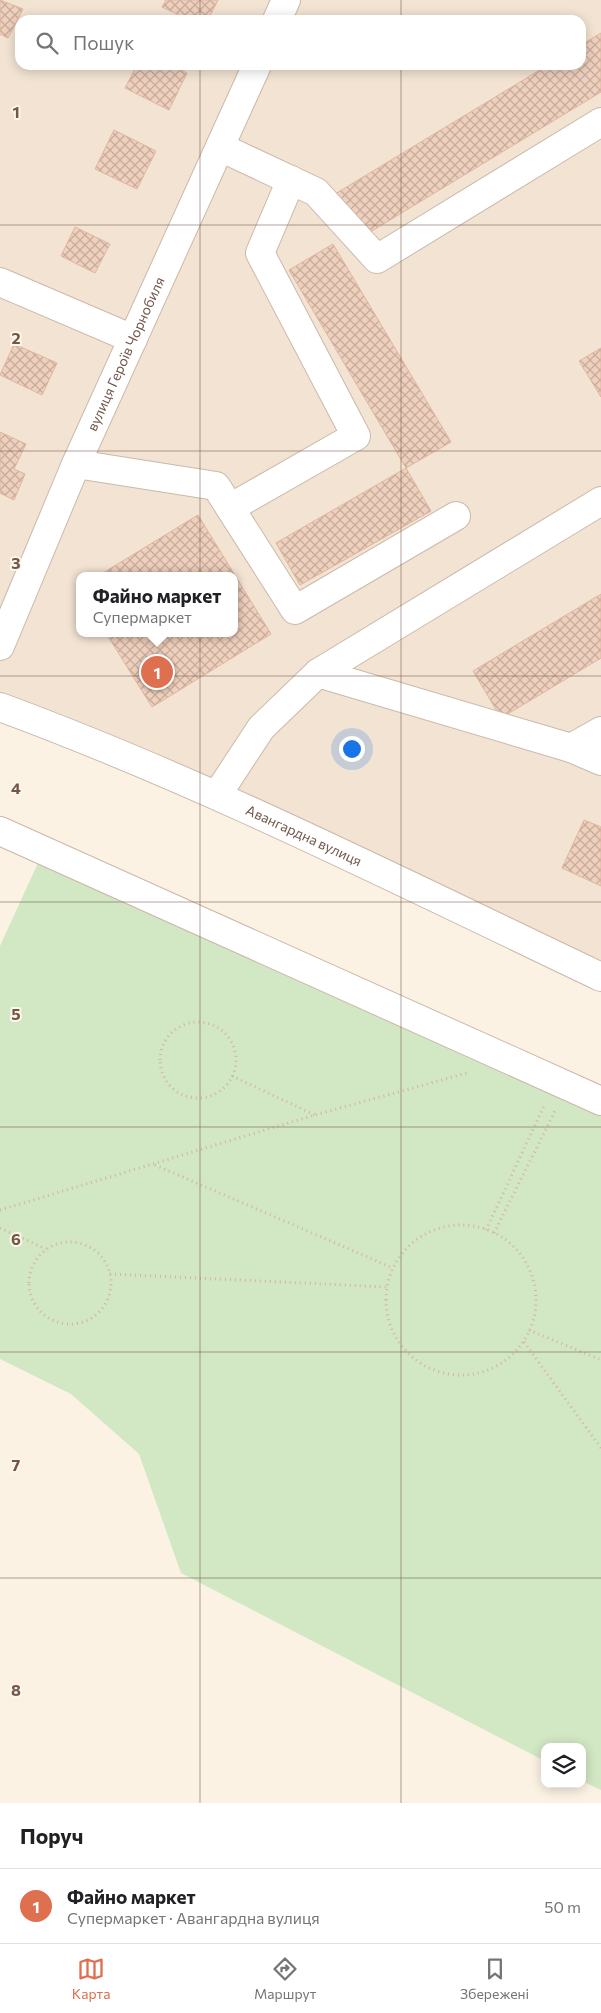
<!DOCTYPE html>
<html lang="uk">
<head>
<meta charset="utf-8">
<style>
  :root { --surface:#fff; --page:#f2f2f2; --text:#202124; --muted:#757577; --line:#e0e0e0; --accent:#de6f4f }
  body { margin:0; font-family:Commissioner,sans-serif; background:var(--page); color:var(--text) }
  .controls { position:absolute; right:15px; bottom:15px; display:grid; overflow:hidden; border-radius:10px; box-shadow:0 2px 12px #0003 }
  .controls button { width:45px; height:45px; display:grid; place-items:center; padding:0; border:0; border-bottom:1px solid var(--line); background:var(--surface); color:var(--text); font:25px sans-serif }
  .you { position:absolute; left:351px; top:748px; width:18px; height:18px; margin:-12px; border:4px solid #fff; border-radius:50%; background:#1a73e8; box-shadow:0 0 0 8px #1a73e833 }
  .badge { display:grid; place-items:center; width:32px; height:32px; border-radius:50%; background:var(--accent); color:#fff; font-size:16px; font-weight:700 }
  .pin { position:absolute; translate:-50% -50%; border:2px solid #fff; box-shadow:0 1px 5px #0006 }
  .popup { position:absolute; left:76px; top:572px; width:162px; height:65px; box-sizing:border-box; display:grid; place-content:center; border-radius:10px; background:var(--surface); filter:drop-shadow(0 1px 4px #0005); font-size:16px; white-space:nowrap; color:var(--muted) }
  .popup b { font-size:19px; color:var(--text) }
  .popup::after { content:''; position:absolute; left:50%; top:100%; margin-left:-10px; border:10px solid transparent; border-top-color:var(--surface) }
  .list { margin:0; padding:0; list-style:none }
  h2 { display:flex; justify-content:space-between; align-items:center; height:65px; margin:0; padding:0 20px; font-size:21px }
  h2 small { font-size:16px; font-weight:400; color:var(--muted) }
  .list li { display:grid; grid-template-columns:32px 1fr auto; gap:15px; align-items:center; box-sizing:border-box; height:75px; padding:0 20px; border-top:1px solid var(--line) }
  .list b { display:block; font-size:19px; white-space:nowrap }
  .list p { margin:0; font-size:16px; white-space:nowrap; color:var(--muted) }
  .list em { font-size:16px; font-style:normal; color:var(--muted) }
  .icon { flex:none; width:28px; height:28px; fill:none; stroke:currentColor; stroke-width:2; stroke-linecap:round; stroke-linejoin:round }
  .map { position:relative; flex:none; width:601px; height:1803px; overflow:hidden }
  .search { position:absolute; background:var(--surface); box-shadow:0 2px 12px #0003; left:15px; right:15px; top:15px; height:55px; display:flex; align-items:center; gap:12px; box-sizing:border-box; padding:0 18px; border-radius:15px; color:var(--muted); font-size:19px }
  .sheet { height:140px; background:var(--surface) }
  nav { display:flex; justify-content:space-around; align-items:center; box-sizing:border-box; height:70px; border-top:1px solid var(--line); background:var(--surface); font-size:14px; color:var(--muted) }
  nav a { display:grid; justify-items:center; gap:2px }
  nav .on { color:var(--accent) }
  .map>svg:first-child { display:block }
  .residential { fill:#f2e3d2; fill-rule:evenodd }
  .green { fill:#d2e7c3 }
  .building { fill:url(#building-cross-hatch); stroke:#e0b79e }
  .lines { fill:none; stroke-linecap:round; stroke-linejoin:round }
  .minor-casing { stroke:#cbb9ab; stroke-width:30 }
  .path { stroke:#d3b4a0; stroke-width:3; stroke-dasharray:1 4; stroke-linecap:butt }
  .minor { stroke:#fff; stroke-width:28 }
  .grid { fill:none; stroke:#71584b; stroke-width:1; stroke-opacity:0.55 }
  .labels { text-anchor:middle; stroke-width:4; stroke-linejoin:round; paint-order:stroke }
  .street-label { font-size:14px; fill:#71584b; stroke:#fef6e9 }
  .grid-label { font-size:16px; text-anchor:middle; font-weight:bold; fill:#71584b; stroke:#fef6e9; stroke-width:4; stroke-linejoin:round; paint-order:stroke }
</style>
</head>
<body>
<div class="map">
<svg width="601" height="1803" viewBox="0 0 601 1803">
  <defs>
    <pattern id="building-cross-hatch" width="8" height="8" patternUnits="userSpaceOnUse" patternTransform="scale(1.25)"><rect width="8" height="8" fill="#efd0bd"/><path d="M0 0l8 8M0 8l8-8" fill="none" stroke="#c6ac9c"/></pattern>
  </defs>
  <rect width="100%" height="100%" fill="#fbf2e3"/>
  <path class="residential" d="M0,0H286L277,20H20V65H257L0,646Z
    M292,0H601V967L0,708V649L263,65H581V20H283ZM80,576H234V633H80Z"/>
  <path class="green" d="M43,852L601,1110V1790L582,1781V1747H545V1761L181,1573L139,1454L71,1394L0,1359V946Z"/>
  <path class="building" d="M0,0L23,9L8,38L0,34Z
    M166,0H218L208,20H189L162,7Z
    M601,33V92L362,237L335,194L548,65H581V45Z
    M137,65H171L187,73L169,110L125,88Z
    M114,130L156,151L137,189L95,169Z
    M75,227L110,244L95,273L61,256Z
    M333,244L451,442L406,468L289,270Z
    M14,344L57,363L42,395L0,375Z
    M601,348V397L579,361Z
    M0,432L26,444L14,469L25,474L14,500L0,493Z
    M406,468L431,511L300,585L276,543Z
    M198,515L271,634L152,707L106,633H234V576H98Z
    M601,594V658L501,718L473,671Z
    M584,820L601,827V886L562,868Z"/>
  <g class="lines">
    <defs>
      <g id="minor">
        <path d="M277,20L286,0"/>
        <path d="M220,147L316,192L377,259L601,122"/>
        <path d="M0,282L133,339"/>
        <path d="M76,464L216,486L295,610L456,516"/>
        <path d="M230,508L356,436L260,253L291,180"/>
        <path id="s1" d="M0,646L76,464L257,65"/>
        <path d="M318,673L571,748L601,761"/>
        <path id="s2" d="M0,707C206,783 403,883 601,977"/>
        <path d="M571,748L601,731"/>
        <path d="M217,795L261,728L318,673L601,501"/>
        <path d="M0,831L601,1101"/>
      </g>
    </defs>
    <use href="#minor" class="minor-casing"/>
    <path class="path" d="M160 1060a38 38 0 1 1 76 0a38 38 0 1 1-76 0Z
      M232,1076L315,1115
      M155,1165L393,1268
      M0,1210L315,1115L467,1073
      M386 1300a75 75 0 1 1 150 0a75 75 0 1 1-150 0Z
      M0,1228L46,1249
      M486,1230L544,1106
      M494,1233L555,1111
      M29 1283a41 41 0 1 1 82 0a41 41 0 1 1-82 0Z
      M110,1274L388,1287
      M529,1330L601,1360
      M524,1342L601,1448"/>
    <use href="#minor" class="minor"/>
  </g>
  <path class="grid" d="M200,0V20M401,0V20M200,65V1803M401,65V1803M0,225H601M0,451H601M0,676H601M0,902H601M0,1127H601M0,1352H601M0,1578H601"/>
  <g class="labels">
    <g class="street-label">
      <text dy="5" stroke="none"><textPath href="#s1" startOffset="318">вулиця Героїв Чорнобиля</textPath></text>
      <text dy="5" stroke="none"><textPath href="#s2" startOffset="330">Авангардна вулиця</textPath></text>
    </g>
  </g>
  <g class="grid-label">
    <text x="16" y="118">1</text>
    <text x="16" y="344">2</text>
    <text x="16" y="569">3</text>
    <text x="16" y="794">4</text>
    <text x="16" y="1020">5</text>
    <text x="16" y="1245">6</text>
    <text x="16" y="1471">7</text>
    <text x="16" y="1696">8</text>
  </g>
</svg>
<div class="controls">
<button><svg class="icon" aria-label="layers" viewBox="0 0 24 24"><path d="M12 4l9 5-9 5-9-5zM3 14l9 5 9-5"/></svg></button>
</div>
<div class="you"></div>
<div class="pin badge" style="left:157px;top:672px">1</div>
<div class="popup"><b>Файно маркет</b>Супермаркет</div>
<div class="search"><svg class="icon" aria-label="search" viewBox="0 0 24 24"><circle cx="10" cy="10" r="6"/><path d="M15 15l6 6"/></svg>Пошук</div>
</div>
<section class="sheet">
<h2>Поруч<small></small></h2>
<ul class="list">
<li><span class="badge">1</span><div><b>Файно маркет</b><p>Супермаркет · Авангардна вулиця</p></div><em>50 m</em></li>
</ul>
</section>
<nav>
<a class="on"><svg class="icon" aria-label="map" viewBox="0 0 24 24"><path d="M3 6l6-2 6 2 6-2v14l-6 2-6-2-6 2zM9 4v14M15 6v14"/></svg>Карта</a>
<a><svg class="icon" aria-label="directions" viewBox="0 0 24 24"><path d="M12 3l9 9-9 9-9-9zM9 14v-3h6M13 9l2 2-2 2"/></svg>Маршрут</a>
<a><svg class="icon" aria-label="saved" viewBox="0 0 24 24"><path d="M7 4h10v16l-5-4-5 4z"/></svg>Збережені</a>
</nav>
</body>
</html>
